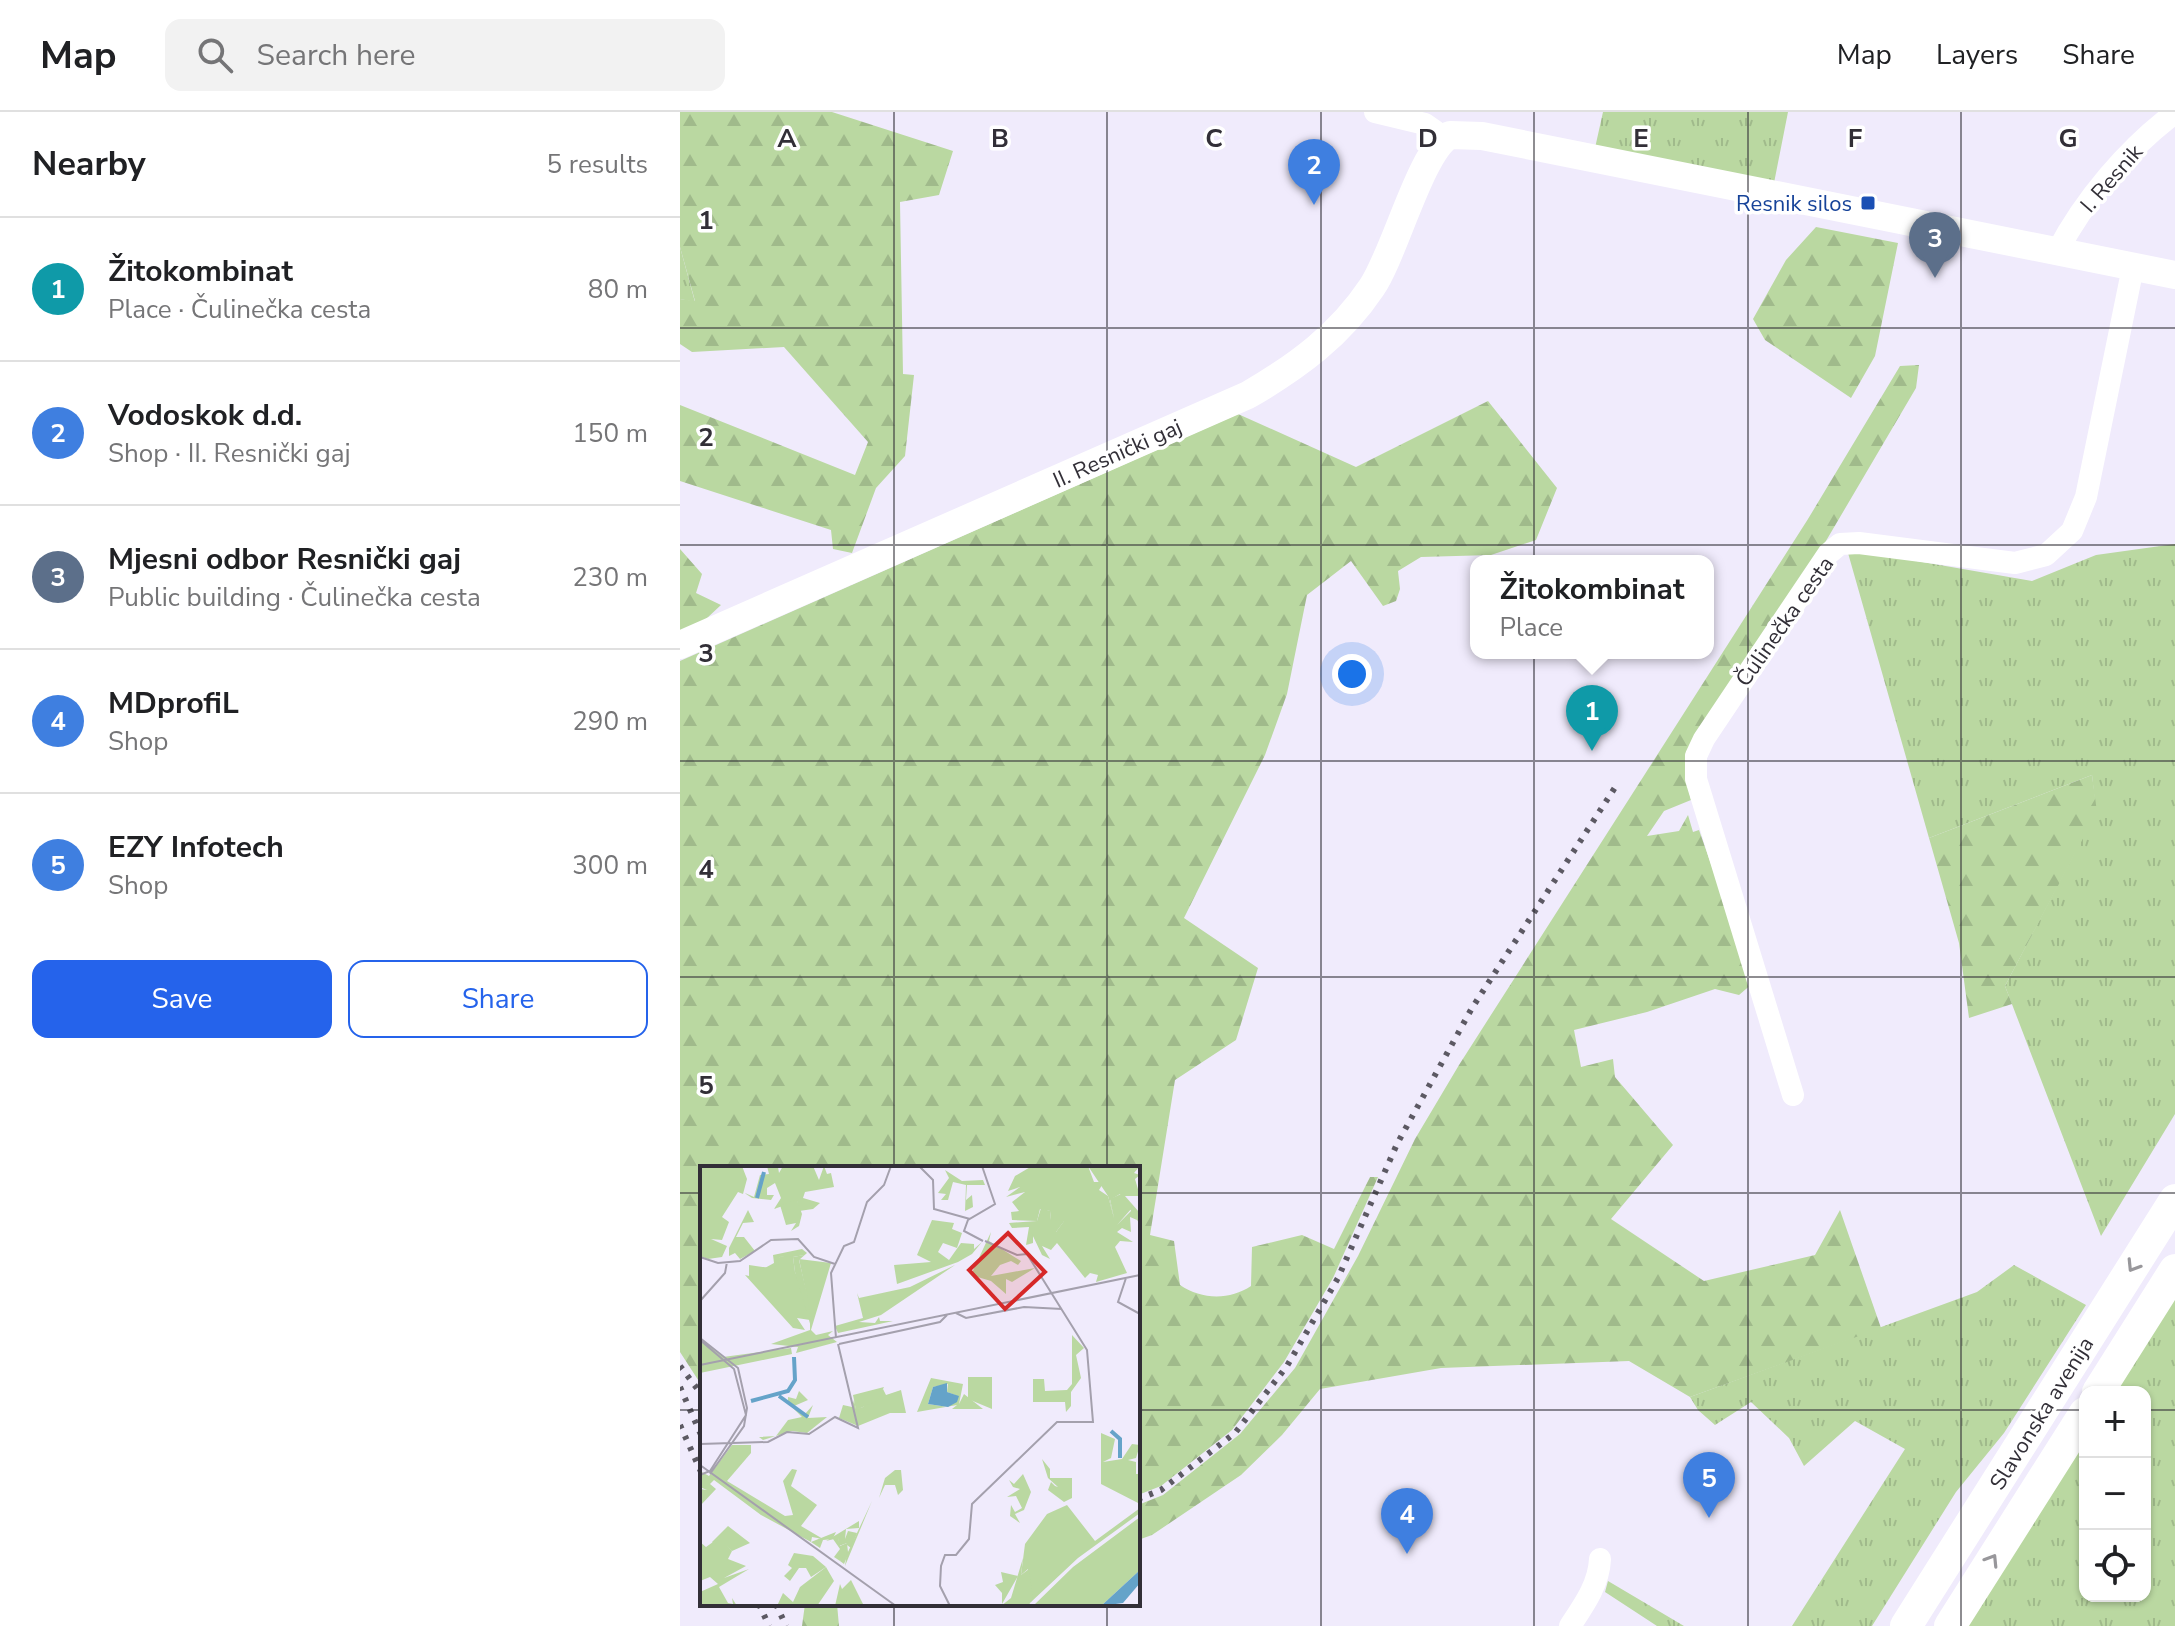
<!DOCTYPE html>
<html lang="en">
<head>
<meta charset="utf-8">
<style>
  :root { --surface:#fff; --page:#f2f2f2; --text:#202124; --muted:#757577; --line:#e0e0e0; --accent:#2563eb }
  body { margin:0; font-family:"Nunito Sans",sans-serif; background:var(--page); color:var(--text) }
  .controls { position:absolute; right:24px; bottom:24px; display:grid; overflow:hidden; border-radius:16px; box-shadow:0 2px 6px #0004 }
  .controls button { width:72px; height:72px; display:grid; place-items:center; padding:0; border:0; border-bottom:2px solid var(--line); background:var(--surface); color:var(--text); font:40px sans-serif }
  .you { position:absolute; left:672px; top:562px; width:28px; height:28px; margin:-20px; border:6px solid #fff; border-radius:50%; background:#1a73e8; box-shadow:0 0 0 12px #1a73e833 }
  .badge { display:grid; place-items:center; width:52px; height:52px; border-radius:50%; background:var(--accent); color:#fff; font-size:26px; font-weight:700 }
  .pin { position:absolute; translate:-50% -66px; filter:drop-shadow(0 2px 4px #0008) }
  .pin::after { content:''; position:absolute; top:42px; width:28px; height:24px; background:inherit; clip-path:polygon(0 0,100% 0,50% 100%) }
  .popup { position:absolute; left:790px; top:443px; width:244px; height:104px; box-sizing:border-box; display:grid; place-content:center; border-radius:16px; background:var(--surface); filter:drop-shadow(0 2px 6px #0005); font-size:26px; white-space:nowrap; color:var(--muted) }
  .popup b { font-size:30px; color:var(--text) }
  .popup::after { content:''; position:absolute; left:50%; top:100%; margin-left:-16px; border:16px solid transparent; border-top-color:var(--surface) }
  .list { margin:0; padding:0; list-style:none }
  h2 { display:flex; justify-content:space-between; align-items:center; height:104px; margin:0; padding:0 32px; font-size:34px }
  h2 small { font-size:26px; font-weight:400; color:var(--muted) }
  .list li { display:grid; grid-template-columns:52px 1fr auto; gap:24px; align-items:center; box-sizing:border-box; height:144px; padding:0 32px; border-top:2px solid var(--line) }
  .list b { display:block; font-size:30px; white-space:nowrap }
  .list p { margin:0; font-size:26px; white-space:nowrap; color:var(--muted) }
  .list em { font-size:26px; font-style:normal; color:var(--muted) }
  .actions { display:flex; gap:16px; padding:24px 32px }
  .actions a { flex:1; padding:18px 0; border:2px solid var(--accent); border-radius:16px; text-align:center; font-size:28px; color:var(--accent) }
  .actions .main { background:var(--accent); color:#fff }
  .icon { flex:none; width:44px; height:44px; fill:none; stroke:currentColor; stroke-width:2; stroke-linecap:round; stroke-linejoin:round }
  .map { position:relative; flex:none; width:1495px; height:1514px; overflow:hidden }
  header { display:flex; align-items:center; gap:48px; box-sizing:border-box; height:112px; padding:0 40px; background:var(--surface); border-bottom:2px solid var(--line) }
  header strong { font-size:38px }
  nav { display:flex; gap:44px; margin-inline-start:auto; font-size:28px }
  .search { width:560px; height:72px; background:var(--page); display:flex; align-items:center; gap:20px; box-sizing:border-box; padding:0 28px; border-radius:16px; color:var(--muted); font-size:30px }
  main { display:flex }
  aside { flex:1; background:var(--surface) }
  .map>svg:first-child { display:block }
  .grass { fill:url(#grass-tufts) }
  .forest { fill:url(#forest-firs) }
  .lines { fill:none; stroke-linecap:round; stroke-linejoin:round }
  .minor { stroke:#fff; stroke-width:22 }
  .tertiary { stroke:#fff; stroke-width:28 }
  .secondary { stroke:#fff; stroke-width:32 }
  .rail { stroke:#5c5963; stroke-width:6; stroke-dasharray:4 8; stroke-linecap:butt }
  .oneway { stroke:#98979b }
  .grid { fill:none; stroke:#322f37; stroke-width:2; stroke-opacity:0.55 }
  .transit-dot { fill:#1a4fb4; stroke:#fff; stroke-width:3 }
  .labels { text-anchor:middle; stroke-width:7; stroke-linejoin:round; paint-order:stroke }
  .street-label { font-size:22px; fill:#322f37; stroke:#fff }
  .transit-label { font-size:22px; fill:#164399; stroke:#fff; text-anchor:end }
  .inset-river { fill:none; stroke:#65a3c9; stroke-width:4 }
  .inset-road { fill:none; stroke:#a4a0ad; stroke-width:2 }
  .view { fill:#d62828; fill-opacity:0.15; stroke:#d62828; stroke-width:4 }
  .inset-edge { fill:none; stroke:#322f37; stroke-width:4 }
  .grid-label { font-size:26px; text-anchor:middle; font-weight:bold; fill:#322f37; stroke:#fff; stroke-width:7; stroke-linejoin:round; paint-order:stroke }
</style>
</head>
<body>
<header>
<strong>Map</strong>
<div class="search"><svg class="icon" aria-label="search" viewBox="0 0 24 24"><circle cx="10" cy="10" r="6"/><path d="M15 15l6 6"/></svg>Search here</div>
<nav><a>Map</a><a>Layers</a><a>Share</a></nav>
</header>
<main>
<aside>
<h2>Nearby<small>5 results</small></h2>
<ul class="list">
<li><span class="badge" style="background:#0f9aa8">1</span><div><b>Žitokombinat</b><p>Place · Čulinečka cesta</p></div><em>80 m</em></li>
<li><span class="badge" style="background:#3f7fe0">2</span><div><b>Vodoskok d.d.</b><p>Shop · II. Resnički gaj</p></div><em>150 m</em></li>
<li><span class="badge" style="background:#5c6f8a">3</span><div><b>Mjesni odbor Resnički gaj</b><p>Public building · Čulinečka cesta</p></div><em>230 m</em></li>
<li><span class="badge" style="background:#3f7fe0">4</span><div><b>MDprofiL</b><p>Shop</p></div><em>290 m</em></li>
<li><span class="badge" style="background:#3f7fe0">5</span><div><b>EZY Infotech</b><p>Shop</p></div><em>300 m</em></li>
</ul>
<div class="actions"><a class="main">Save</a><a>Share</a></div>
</aside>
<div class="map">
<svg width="1495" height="1514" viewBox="0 0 1495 1514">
  <defs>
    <pattern id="grass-tufts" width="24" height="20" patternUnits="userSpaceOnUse" patternTransform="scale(2)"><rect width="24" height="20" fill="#bad8a1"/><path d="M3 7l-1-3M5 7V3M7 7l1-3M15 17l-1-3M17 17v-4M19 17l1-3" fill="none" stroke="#a0ba8b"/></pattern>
    <pattern id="forest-firs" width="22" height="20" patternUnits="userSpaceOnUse" patternTransform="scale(2)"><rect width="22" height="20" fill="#bad8a1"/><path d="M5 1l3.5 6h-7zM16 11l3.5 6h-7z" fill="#a0ba8b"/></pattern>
  </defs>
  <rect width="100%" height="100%" fill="#f0ebfc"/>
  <path class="grass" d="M923,0H1108L1094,71L915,36Z
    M0,135L15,190L0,187Z
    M1495,432V1002L1421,1124L1325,874L1416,700L1412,663L1249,726L1168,441L1179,439L1352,469L1416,443Z
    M1334,1153L1406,1193L1324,1321L1276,1380L1192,1514H1112L1225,1337L1175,1309L1124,1354L1109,1326L1071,1290L1035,1313L1018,1298L1010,1285L1297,1180Z
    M1495,1185V1514H1287L1405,1328V1484H1465V1280H1435Z
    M928,1469L1004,1514H977L925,1480Z"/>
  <path class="forest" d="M0,0H152L273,39L259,83L220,90L223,262L234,263L225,344L196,376L172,441L153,437L151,418L0,369V293L175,363L188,330L104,235L12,240L0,232V187L15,189L0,135Z
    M1136,115L1218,131L1195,244L1171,286L1085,228L1073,207L1106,148Z
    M1239,253L1236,276L1143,434L1012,637L1005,661L1011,688L984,699L967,724L999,719L1008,703L1013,720L1019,718L1073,871L1059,883L1035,877L967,900L894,918L901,955L933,947L935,965L993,1033L931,1107L1024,1169L1135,1143L1160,1098L1201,1216L1010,1285L949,1249L761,1256L640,1277L602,1323L561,1363L472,1423L458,1428V1393L483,1383L560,1322L615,1256L678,1144L735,1027L779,953L1128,407L1220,254Z
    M808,289L877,376L856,428L811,443L741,445L718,459L720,477L716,489L703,494L671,449L627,483L607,582L585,643L504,806L578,856L556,928L495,968L470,1123L494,1129L500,1173C522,1188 550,1188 571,1174L572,1135L622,1123L654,1137L690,1065H698L653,1166L604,1250L552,1318L481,1374L458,1383V1056H22V1274L0,1240V549L558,302L676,355Z
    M0,437L22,462L16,481L41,493L26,507L0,519Z
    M1412,663L1417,700L1325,874L1332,892L1289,906L1279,831L1249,726Z
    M125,1492H157L159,1514H122Z"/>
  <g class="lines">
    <path class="minor" d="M695,0L745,12L765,26
      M1377,140C1404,88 1448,36 1495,1
      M1113,983L1016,667V644L1024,627L1148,442L1160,432L1179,431L1335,451L1366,443L1392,419L1406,385L1453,155
      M890,1514C904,1493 919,1472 920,1447"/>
    <path class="tertiary" d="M0,533L568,283C618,254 660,223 692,175C715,141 741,38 770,23L802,24L1495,163"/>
    <path class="secondary" d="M1418,1280L1495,1158
      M1226,1514L1495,1088
      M1270,1514L1405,1301"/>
    <path class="rail" d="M0,1254L22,1283
      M0,1275L22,1325
      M0,1313L22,1362
      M458,1387L481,1378L555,1321L607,1254L658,1166L717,1032L792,896L936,674
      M79,1492L89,1514
      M96,1492L106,1514"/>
  </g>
  <defs><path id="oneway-chevron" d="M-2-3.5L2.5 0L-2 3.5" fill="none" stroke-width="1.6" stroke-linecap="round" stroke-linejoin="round" transform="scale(2)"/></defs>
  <g class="oneway">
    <use href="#oneway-chevron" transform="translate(1453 1154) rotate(122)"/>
    <use href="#oneway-chevron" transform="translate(1312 1448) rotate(-58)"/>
  </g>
  <path class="grid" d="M214,0V1056M427,0V1056M641,0V1514M854,0V1514M1068,0V1514M1281,0V1514M0,216H1495M0,433H1495M0,649H1495M0,865H1495M0,1081H22M458,1081H1495M0,1298H22M458,1298H1405M1465,1298H1495M214,1492V1514M427,1492V1514"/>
  <rect class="transit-dot" x="1180" y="83" width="16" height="16" rx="4"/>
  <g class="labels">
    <g class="street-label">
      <text transform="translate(1431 66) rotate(-49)" y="8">I. Resnik</text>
      <text transform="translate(437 341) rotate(-24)" y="8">II. Resnički gaj</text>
      <text transform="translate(1104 509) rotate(-55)" y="8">Čulinečka cesta</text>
      <text transform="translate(1361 1301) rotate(-58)" y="8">Slavonska avenija</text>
    </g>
    <g class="transit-label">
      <text x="1172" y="99">Resnik silos</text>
    </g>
  </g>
  <g transform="translate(20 1054)">
    <rect width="440" height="440" fill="#f0ebfc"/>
    <path d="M67,0L78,1L79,7L83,0H113L119,14L124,0L127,8L131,7L134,21L105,26L103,32L120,37L113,43L99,45L97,35L74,43L81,32L75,17L67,22V29H74L71,34L52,32L46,28L45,27L54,31L60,9L69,8ZM388,0H440L434,7L440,9L435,13L440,30H425L439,46V57L420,28L410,34L415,55L408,30ZM245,4L262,15L283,14L285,19H267L266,34L272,29L273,41L265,45L266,19L253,16L248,34H241L246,28L238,27L249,12ZM341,42L350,45L351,54H365L356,66L333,67V77L326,79L329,61L312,62L309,57L337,55ZM232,54L254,57L252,63L262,67L257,82L243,77L238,86L249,94L261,77L274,78V83L282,76L272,88L258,96L197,118L194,99L231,96L217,89ZM101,86L104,89L93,91L95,106L107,131L99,93L131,97L111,164L116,169L133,165L128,169L137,176L96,187L98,181L71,178L110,164V154L97,152L105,164L93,162L45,109L49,110V99L70,102L80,91ZM255,99L181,149L159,156L175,157L179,151L180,155H193L138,167L135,160L163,152L157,127L159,132L210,121ZM372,169L384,182L376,189L381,212L371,226V240L366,246L365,236H333V213H344L345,225L367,224L372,218ZM0,173L23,191L91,182L92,188L0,207ZM268,211H292V243L268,233ZM183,223L186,229L201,224L206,247H190L158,260L139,252L143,239L152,241L154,234L156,243L163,241ZM99,225L108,234L94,240L105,248L113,239L108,252L127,251L107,267L92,265L63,274L59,271L76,270L88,254L102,251L88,237V231L96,233ZM401,267L415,273L411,292L403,296L422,293L432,278L440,279L436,292L428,294L436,296V308H440V338L401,318ZM32,279H51V287L27,315L85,350L93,349L83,315L92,303L97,304L91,320L117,339L101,360L123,373L112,371L111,376L61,349L14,314L10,318L16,323L0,340V323L7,324L0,321V305L9,310ZM342,293L350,303V312H372V332L364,336L348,324L351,316L355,320L358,321L348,312ZM367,339L395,375L440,342V347L378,392L331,436L328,403L321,409L325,378L347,348ZM440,351V404L401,440H333L373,401ZM159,355V362L146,363L145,373L148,365L157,367L151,382L147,379V391L144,398L140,395L147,377L139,380L138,372L126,375ZM20,371L32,385L28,393L46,400L24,412L49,403L19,421L28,437L33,438L32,432L37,440H0V426L18,418L10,411L0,415V376L6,381ZM94,387L113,390L126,401L111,411L106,402H99L90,415L84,410L92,402L88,399ZM301,406L318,410L302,438V427L295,419L303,416Z" fill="#bad8a1"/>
    <path d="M0,0H42L47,13L43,28L38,26L22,51L29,56L22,74L11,73L27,80L22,91L8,93L0,90ZM332,0H388L394,16H404L399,24L408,30L414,52L410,33L421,28L432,42L417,59L433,43L437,54L430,51L431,66L422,62L417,66L433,76L420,75L415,81L427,107L396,116L398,109L390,107L385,112L357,77L351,84L342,80L350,93L342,89L331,66H356L364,55L351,54L350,45L340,43L337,55L312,54L311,46L319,45L312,36L325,26L306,31L320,21L308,25L315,10ZM97,34L102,48L99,60L91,65L96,57L86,59L80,39ZM48,44L54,56L43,57L36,71H44L55,85L40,93L35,87L29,90V82ZM291,66L289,75L321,95L318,99L311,95L300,99L291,110L335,102L312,116L306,113V128L291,115L271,109ZM102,83L107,87L99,94L109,136L108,138L112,160L111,161L95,106L93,91L104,89L80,91L78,99L66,104L63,103L74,97L73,89ZM231,212L263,218L259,238L264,228L283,243H252L257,239L217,246ZM248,218L247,226L255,229L248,241L228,238L233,221ZM184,221L177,235L156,244L153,229ZM195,304H201L203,324L198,329L195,319H185L179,332L185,312ZM323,308L331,326L324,344L315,348L320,357L310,350L311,339L315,346L322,342L316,330L307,331L320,323L313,321L309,314L314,318ZM172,335L145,400L147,386L140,395L134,391L140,383L133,373L123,374L120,382L111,376L136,366L133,372L138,371L140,380L147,377L148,386ZM28,360L50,377L32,385L19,372L15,379L12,376ZM323,392L321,409L329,403L333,433L328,440H301L311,432ZM126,401L134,415L117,440H77L83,427L93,436L100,421ZM151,414L164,440H135L140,418L142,423Z" fill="#bad8a1" fill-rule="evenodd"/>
    <path d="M247,217V226L259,230L257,236L248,241L228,238L233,221ZM440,404V417L423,437L401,440Z" fill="#65a3c9"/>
    <path class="inset-river" d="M57,32L64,6M79,230L108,251M51,235L88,225L95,214L94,191M411,265L420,273V292"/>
    <path class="inset-road" d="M219,0L233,14L234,43L270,53M282,0L295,38L268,54L264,65L283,75M0,91L18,97L40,95L71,74L98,73L114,91L135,98M426,112L418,136L440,148M0,135L25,107L27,96M256,147L266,152L324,141L362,143M0,172L38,202L47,242L44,260L10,308M136,172L131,107L144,80L154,76L167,36L184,19L191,0M0,174L34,203L46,249L10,305L0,309M139,178L240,156L247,149M0,199L440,109M0,278L68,276L87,266L109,268L135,251L158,262L138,178M0,299L196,440M250,440L240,420L241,400L245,389H256L269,373L272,338L357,256H393L387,184L327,88L317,89L285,75"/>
    <path class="view" d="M308,67L345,106L305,143L269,104Z"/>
    <rect width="440" height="440" class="inset-edge"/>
  </g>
  <g class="grid-label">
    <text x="107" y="35">A</text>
    <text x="320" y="35">B</text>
    <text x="534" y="35">C</text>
    <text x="748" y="35">D</text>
    <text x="961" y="35">E</text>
    <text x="1175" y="35">F</text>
    <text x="1388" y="35">G</text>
    <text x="26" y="117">1</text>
    <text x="26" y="334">2</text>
    <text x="26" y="550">3</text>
    <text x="26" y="766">4</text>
    <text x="26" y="982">5</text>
  </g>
</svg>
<div class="controls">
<button>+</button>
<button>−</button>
<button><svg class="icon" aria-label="locate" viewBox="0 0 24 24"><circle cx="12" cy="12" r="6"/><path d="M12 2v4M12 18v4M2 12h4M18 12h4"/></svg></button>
</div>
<div class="you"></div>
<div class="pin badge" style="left:912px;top:639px;background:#0f9aa8">1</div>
<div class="popup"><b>Žitokombinat</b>Place</div>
<div class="pin badge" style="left:634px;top:93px;background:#3f7fe0">2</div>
<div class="pin badge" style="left:1255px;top:166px;background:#5c6f8a">3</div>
<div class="pin badge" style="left:727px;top:1442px;background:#3f7fe0">4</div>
<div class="pin badge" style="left:1029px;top:1406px;background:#3f7fe0">5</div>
</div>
</main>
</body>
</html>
